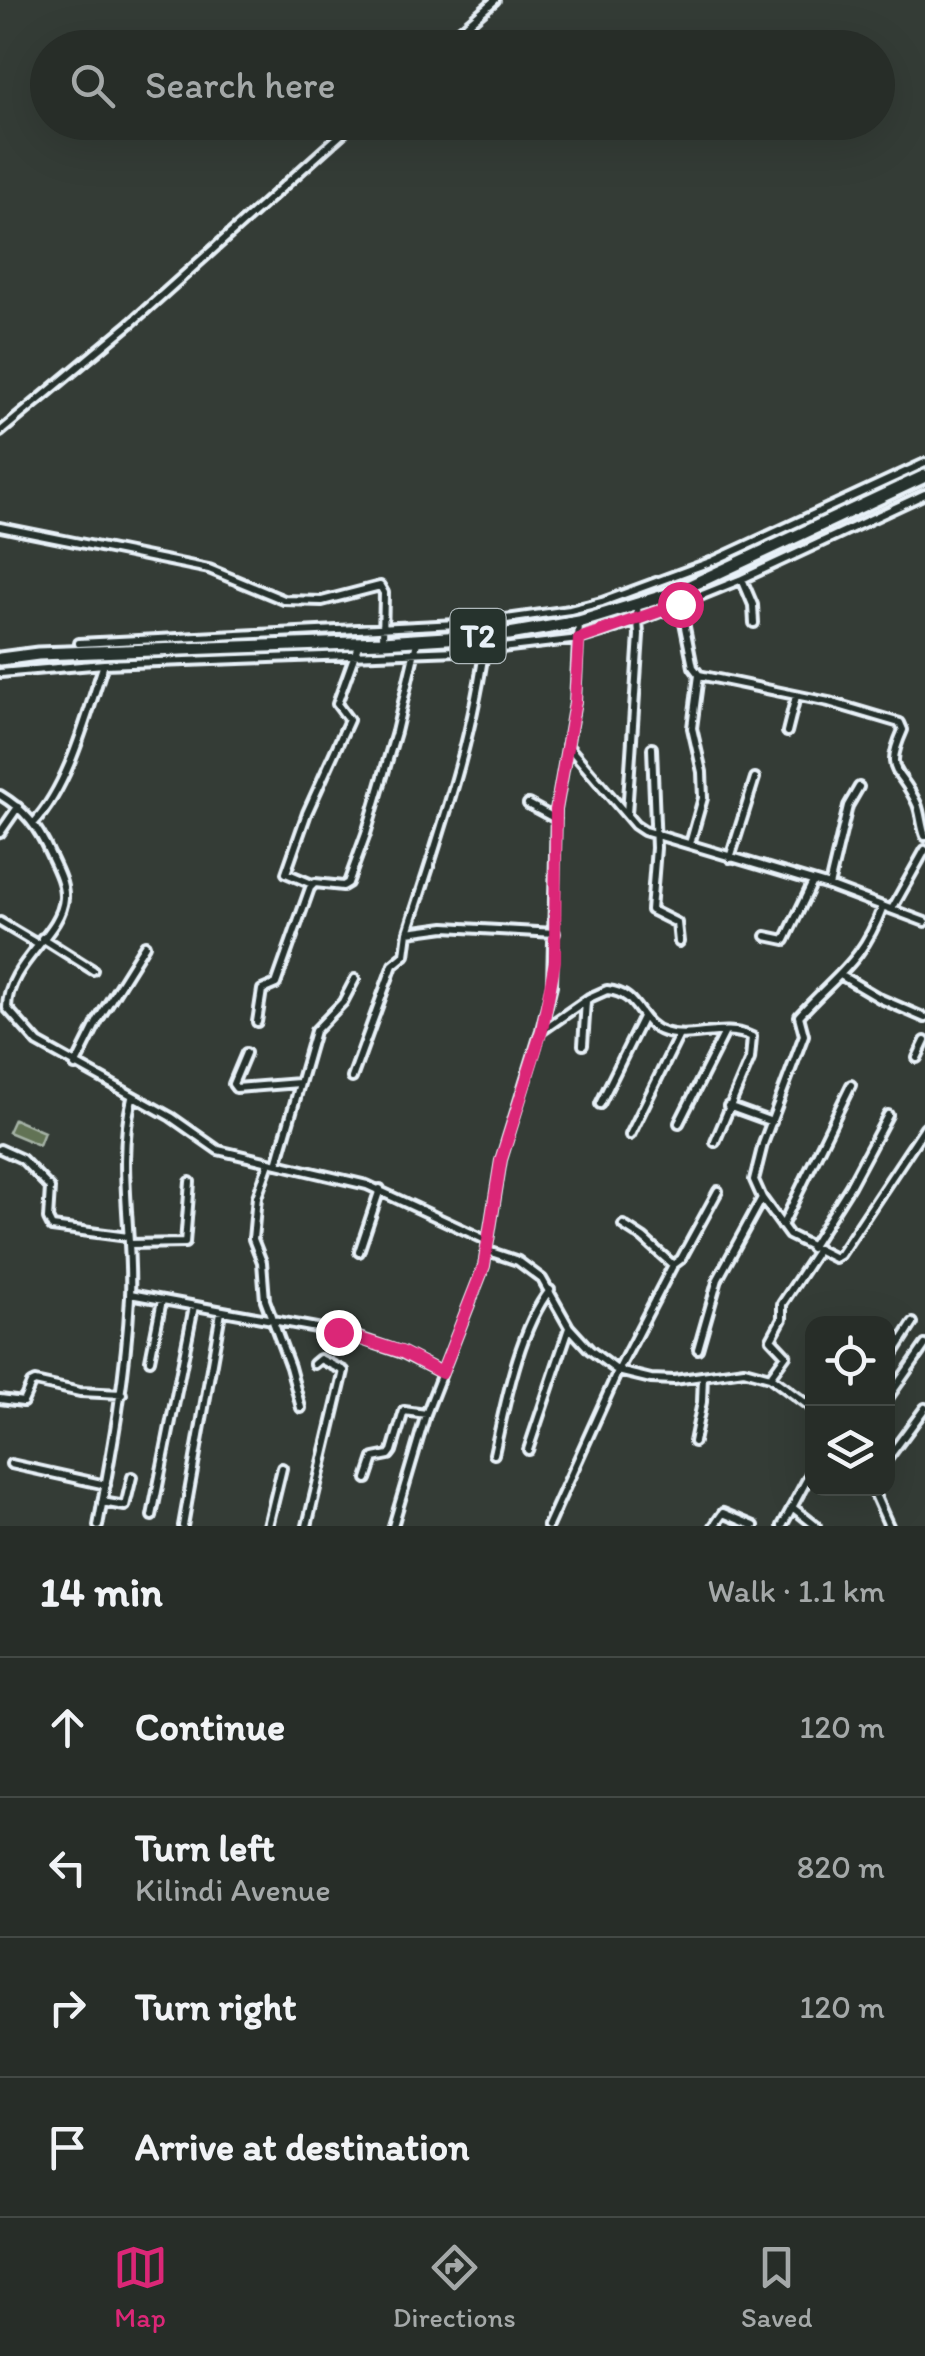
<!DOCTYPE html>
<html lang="en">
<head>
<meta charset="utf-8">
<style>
  :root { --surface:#272d28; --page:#333934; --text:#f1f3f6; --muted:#a4a8a8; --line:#434945; --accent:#db2777 }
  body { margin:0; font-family:Itim,sans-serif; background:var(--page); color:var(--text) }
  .controls { position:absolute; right:30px; bottom:30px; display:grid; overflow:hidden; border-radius:20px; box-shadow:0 10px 40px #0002 }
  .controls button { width:90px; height:90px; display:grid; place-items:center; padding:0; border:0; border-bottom:2px solid var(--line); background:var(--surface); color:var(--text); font:50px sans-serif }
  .stop { position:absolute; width:30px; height:30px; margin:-22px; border:8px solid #db2777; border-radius:50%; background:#fff }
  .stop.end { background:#db2777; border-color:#fff; box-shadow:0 2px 10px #0008 }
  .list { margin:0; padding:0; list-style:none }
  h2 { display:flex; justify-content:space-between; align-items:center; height:130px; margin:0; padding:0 40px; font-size:42px }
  h2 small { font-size:32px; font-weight:400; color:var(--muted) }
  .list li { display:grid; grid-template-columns:65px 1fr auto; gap:30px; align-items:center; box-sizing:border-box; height:140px; padding:0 40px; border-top:2px solid var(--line) }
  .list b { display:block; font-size:38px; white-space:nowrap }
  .list p { margin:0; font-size:32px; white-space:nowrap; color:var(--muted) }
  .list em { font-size:32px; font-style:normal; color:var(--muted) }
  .icon { flex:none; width:55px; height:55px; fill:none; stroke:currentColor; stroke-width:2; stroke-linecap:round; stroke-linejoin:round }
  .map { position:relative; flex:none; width:925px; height:1526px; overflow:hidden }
  .search { position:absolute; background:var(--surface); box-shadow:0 10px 40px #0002; left:30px; right:30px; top:30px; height:110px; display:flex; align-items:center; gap:25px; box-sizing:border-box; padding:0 35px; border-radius:55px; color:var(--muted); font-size:38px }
  .sheet { height:690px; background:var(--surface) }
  nav { display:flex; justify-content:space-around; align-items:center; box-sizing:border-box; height:140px; border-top:2px solid var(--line); background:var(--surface); font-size:28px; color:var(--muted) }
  nav a { display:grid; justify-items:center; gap:5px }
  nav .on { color:var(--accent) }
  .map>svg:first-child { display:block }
  .pitch { fill:#627355; stroke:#a5b2a6; stroke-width:2.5 }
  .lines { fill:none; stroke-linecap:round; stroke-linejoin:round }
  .minor-casing { stroke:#e8f1f8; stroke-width:14 }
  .trunk-casing { stroke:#e8f1f8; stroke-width:19 }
  .minor { stroke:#26332d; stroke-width:6 }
  .trunk { stroke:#26332d; stroke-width:11 }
  .route { stroke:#db2777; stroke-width:12 }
  .labels { text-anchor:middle; stroke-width:8; stroke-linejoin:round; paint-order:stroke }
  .shield { fill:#26332d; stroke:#aeb8bb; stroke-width:2.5 }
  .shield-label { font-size:32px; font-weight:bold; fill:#e8f1f8 }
</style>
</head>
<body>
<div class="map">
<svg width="925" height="1526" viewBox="0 0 925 1526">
  <rect width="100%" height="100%" fill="#343c36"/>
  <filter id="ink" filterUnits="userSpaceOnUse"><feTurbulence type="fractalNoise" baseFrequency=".01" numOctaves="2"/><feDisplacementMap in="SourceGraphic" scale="20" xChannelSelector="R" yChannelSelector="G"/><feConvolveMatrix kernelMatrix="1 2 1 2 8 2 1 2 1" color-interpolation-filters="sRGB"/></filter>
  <g filter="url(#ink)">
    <path class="pitch" d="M14,1119L44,1132L39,1145L8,1132Z"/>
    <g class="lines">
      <defs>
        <path id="minor" d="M440,48L495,0
          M0,432L131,323L355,122
          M0,527L209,569L284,600L322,601L380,586L384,593L383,641
          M742,579L753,605L754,623
          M680,602L693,667L699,675L829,702L900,723L903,730C883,775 900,766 917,804C921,814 921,826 925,836
          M79,643L477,623L570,610L602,602L713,561L925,463
          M0,673L104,664L484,650L579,639L638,621L742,579L925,494
          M787,732L796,696
          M567,745L635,825L644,831L829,886L925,922
          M652,748L656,848L651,910L677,923L679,942
          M0,795C25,810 38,827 50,854C56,867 65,883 64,898C62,934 7,964 7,1008L38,1043L171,1117L218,1150L367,1185L488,1241
          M528,804L556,819
          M627,814L639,635L637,606
          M34,823C70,784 87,713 104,664
          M0,833L18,807
          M690,844L703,798L702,772L692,728L699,675
          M730,858L755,778
          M312,884L286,873L307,813L349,720L337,704L359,643
          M829,886L848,806L859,787
          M883,906C862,963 837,974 799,1016L804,1035L763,1144L754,1180L762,1198L789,1235L835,1258L840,1255L925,1127
          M892,909L925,850
          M0,922L37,944
          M408,932L445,927L555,933
          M766,936L785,940L813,882
          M42,938L93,970
          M842,976L881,999L925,1018
          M257,1022L262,990L276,984L310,888L315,883L343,886L348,883L366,834L396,732L418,638
          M543,1030L589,998L607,990C641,993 636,1023 664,1032C692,1041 724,1023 752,1037L750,1059L715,1142
          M583,1045L586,1001
          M246,1053L233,1084L236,1088L299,1083
          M917,1058L925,1041
          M75,1066L98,1020L145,945
          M352,1078L393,965L405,955L408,932C439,835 474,737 486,636
          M600,1104L643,1017
          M728,1106L772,1122
          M679,1123L725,1032
          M630,1135L679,1035
          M0,1149L22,1159L50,1188L48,1219L52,1227L128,1237
          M269,1163L257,1197L253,1239L262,1262L265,1300L290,1367L301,1408
          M277,1164L315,1031L343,1002L355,979
          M623,1225L643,1238L673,1265
          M782,1226L851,1085
          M129,1244L185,1243L190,1182
          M811,1248L850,1186L888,1115
          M488,1251L518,1261L542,1279L569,1327L590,1350L618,1371L651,1379L674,1380L744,1370L770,1377L812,1408
          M359,1252L380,1189
          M130,1294L344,1333L403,1353L442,1373
          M698,1349L718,1279L762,1198
          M150,1360L162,1300
          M888,1362L913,1323
          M770,1377L786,1355L771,1339L782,1319V1304L817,1251
          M888,1398L925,1345
          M0,1399L23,1402L31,1384L35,1382L80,1392L122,1394
          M694,1442L702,1402L703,1376
          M528,1450L569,1328
          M494,1454C505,1405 519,1329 550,1290
          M888,1458L925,1408
          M11,1464L106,1485
          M367,1479L374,1458L389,1455L392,1451L404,1411L426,1414
          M872,1488L889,1526
          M102,1502L125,1506L132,1477
          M792,1507L816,1526
          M152,1516L194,1306
          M98,1526C112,1450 126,1375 130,1297C133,1231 116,1163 132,1098
          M183,1526L221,1312
          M268,1526L282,1468
          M307,1526L344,1371L320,1359L314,1364
          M393,1526L426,1414L484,1266L501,1160L541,1030L552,985L556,810L575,702L579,622
          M548,1526L618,1371L673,1265L681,1259L718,1191
          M714,1526L723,1513L754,1526
          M782,1526L812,1470"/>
        <path id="trunk" d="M0,659L38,654L383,642L509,634L579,622L677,592L925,476"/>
      </defs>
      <use href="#minor" class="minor-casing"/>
      <use href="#trunk" class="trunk-casing"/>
      <use href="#minor" class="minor"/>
      <use href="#trunk" class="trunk"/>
    </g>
  </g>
  <g class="lines" filter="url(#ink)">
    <path class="route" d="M338,1332L402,1352L442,1373L484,1266L501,1160L542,1030L555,961L556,810L575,702L579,639L680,604"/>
  </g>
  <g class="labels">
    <rect class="shield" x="450.5" y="609" width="55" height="54" rx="8"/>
    <g class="shield-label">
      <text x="478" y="647">T2</text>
    </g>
  </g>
</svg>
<div class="controls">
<button><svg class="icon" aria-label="locate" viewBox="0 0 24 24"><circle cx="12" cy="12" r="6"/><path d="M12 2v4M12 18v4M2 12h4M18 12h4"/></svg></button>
<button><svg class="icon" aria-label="layers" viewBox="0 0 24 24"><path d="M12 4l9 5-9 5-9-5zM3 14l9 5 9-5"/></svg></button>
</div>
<div class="stop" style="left:680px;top:604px"></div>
<div class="stop end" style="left:338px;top:1332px"></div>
<div class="search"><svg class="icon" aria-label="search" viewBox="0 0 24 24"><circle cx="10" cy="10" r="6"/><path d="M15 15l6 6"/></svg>Search here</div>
</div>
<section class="sheet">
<h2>14 min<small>Walk · 1.1 km</small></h2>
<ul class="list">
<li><svg class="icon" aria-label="ahead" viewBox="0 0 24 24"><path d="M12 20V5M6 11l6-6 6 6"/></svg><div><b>Continue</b></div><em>120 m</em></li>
<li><svg class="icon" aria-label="left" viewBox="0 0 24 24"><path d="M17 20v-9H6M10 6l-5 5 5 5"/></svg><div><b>Turn left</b><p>Kilindi Avenue</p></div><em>820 m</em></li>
<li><svg class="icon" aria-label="right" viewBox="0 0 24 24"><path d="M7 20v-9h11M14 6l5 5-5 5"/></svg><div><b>Turn right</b></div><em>120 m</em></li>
<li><svg class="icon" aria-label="arrive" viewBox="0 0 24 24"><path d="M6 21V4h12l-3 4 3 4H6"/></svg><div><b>Arrive at destination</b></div></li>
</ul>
</section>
<nav>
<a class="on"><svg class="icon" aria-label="map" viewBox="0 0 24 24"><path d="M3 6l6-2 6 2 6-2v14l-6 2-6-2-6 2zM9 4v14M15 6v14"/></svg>Map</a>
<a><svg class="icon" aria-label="directions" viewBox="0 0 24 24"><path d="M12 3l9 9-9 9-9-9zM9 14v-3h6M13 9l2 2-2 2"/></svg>Directions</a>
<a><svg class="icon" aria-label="saved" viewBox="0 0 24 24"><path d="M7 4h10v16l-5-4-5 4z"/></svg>Saved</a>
</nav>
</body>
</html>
